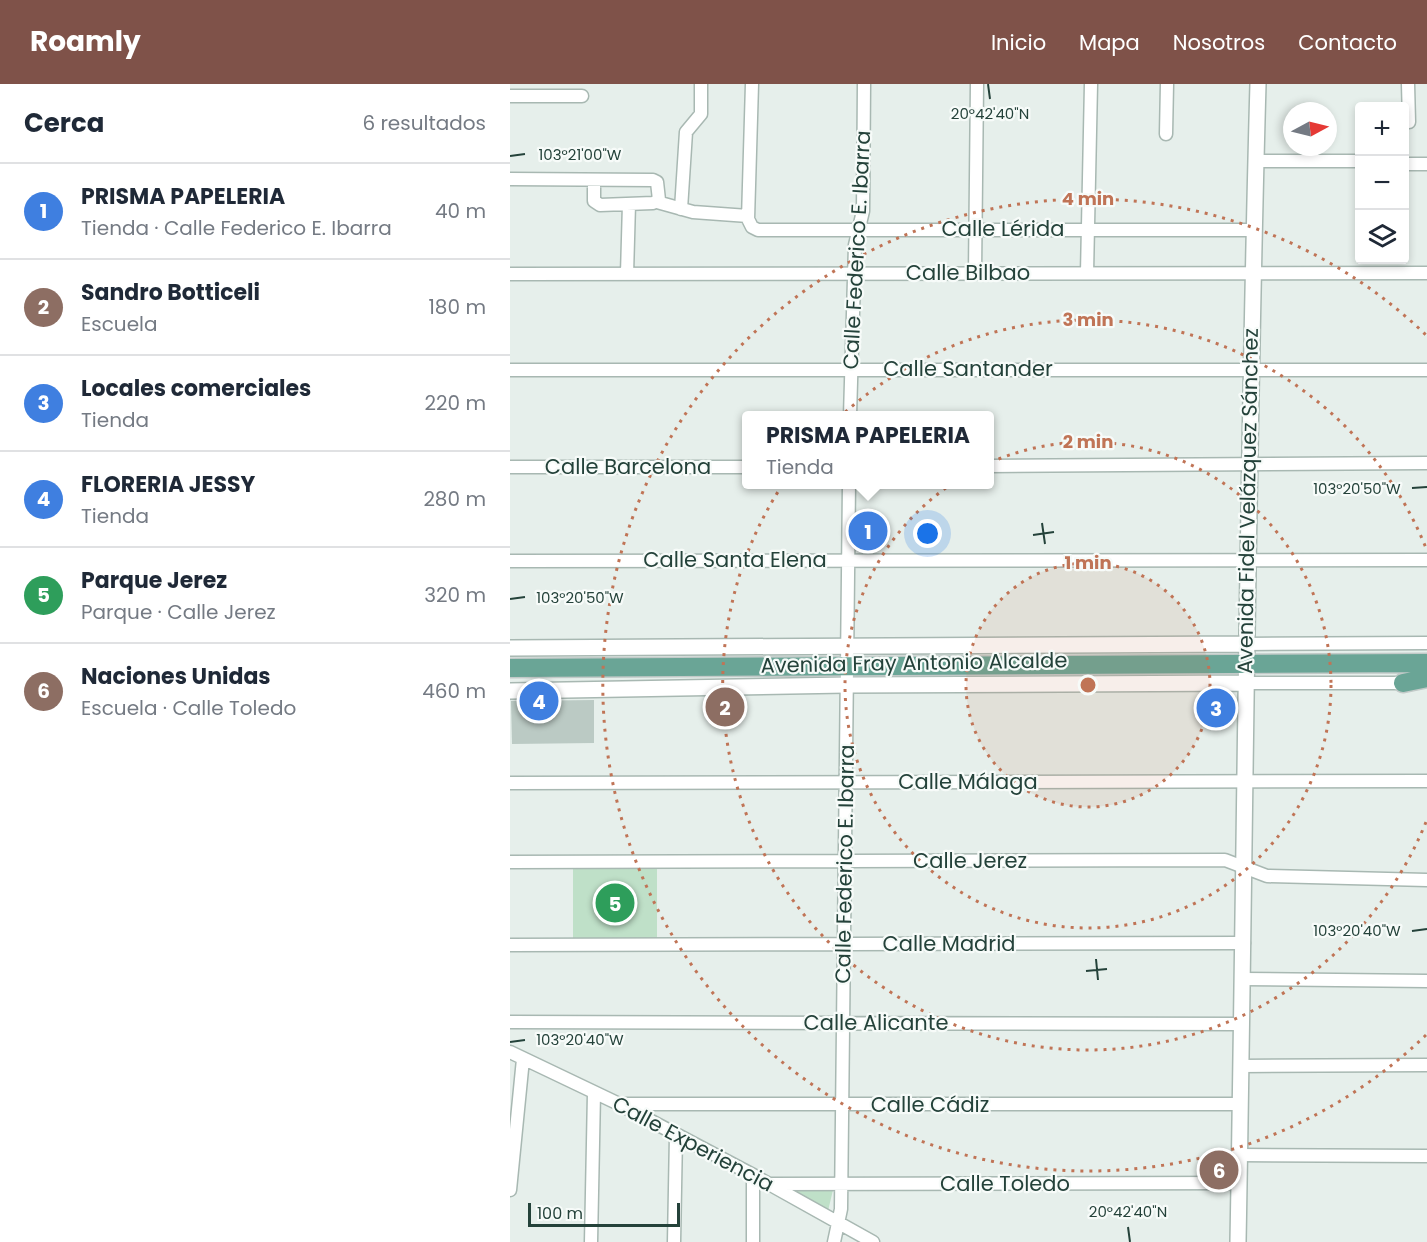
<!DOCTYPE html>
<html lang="es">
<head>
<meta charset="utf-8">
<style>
  :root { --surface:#fff; --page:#f2f2f3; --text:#1f2937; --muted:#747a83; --line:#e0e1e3; --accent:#7f5249 }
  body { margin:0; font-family:Poppins,sans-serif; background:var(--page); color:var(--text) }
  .controls { position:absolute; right:18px; top:18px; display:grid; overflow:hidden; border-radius:6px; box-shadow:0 3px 9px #0003 }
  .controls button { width:54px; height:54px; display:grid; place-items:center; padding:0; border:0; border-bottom:2px solid var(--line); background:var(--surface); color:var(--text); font:30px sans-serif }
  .compass { position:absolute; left:773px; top:18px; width:54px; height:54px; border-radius:50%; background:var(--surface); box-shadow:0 3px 9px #0003; rotate:83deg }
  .scale { position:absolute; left:18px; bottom:15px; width:152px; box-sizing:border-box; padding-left:6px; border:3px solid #24423a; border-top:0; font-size:16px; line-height:21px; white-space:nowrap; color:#24423a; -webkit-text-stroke:4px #f7fbf9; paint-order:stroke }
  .you { position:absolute; left:418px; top:450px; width:21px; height:21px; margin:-15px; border:4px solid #fff; border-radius:50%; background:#1a73e8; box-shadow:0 0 0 9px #1a73e833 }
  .badge { display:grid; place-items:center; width:39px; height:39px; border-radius:50%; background:var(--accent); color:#fff; font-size:20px; font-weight:700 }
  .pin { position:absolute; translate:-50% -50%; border:3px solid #fff; box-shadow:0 2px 6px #0006 }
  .popup { position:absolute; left:232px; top:327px; width:252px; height:78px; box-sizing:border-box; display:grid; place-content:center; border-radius:6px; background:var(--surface); filter:drop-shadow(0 2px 4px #0005); font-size:20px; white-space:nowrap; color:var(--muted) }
  .popup b { font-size:22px; color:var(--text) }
  .popup::after { content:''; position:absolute; left:50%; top:100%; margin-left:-12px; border:12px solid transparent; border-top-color:var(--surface) }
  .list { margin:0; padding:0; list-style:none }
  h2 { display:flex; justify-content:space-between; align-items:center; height:78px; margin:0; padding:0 24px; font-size:26px }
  h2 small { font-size:20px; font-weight:400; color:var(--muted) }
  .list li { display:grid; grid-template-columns:39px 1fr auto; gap:18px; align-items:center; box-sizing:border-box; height:96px; padding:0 24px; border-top:2px solid var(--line) }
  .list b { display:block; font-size:22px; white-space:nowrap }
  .list p { margin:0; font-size:20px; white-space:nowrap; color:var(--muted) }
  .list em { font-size:20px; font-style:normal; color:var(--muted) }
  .icon { flex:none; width:33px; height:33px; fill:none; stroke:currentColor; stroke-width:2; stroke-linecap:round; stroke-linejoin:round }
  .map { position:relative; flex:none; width:917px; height:1158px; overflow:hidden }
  header { display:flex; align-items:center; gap:36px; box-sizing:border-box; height:84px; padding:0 30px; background:var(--accent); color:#fff }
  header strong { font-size:28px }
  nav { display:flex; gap:33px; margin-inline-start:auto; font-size:21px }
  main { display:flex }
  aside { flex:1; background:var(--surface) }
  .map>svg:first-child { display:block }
  .green { fill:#bfe0c8 }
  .building { fill:#bbcac4 }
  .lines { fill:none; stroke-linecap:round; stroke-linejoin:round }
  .minor-casing { stroke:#a8b8b2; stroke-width:15 }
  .tertiary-casing { stroke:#a8b8b2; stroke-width:18 }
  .primary-casing { stroke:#c2cac8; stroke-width:21 }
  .minor { stroke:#fff; stroke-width:12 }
  .tertiary { stroke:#fff; stroke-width:15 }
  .primary { stroke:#6aa596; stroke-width:18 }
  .ticks { fill:none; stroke:#24423a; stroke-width:2 }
  .ring { fill:none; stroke:#c07456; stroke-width:3; stroke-dasharray:3 6 }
  .labels { text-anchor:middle; stroke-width:4.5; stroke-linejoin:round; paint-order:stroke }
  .street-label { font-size:21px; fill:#24423a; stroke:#f7fbf9 }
  .ticks-label { font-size:15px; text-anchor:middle; fill:#24423a; stroke:#f7fbf9; stroke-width:4.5; stroke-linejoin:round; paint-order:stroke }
  .centre { fill:#c07456; stroke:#f7fbf9; stroke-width:3 }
  .ring-label { font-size:18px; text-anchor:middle; font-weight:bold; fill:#c07456; stroke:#f7fbf9; stroke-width:4.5; stroke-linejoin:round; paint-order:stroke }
</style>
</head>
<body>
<header>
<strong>Roamly</strong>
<nav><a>Inicio</a><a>Mapa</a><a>Nosotros</a><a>Contacto</a></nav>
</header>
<main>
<aside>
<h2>Cerca<small>6 resultados</small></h2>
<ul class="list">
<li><span class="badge" style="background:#3f7fe0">1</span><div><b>PRISMA PAPELERIA</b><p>Tienda · Calle Federico E. Ibarra</p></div><em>40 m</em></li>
<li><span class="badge" style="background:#8d6e63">2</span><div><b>Sandro Botticeli</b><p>Escuela</p></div><em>180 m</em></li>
<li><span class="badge" style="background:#3f7fe0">3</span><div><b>Locales comerciales</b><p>Tienda</p></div><em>220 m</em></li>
<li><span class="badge" style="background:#3f7fe0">4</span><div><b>FLORERIA JESSY</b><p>Tienda</p></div><em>280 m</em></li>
<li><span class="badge" style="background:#2e9e5b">5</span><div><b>Parque Jerez</b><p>Parque · Calle Jerez</p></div><em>320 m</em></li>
<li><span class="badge" style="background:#8d6e63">6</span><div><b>Naciones Unidas</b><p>Escuela · Calle Toledo</p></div><em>460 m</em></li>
</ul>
</aside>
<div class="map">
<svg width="917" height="1158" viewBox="0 0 917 1158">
  <rect width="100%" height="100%" fill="#e6efeb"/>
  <path class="green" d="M63,781L147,782V857L63,856Z
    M323,1106L318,1127L284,1107Z"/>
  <path class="building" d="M84,616V659L2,660L1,617Z"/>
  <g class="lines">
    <defs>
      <path id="minor" d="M242,0L238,135L242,143L248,146H743
        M898,0L899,38
        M0,12H72
        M656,50L657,0
        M745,77H847
        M894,80H917
        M0,95L143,96L147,98L149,116L143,119L90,121L84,117V97
        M147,118L183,128L238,132
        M171,125L176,48L191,30V0
        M465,189L467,0
        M577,189L581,0
        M0,190L917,189
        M117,190L119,120
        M0,286H917
        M340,332L345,161L353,127L354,0
        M479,382L917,379
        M0,383H236
        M0,477L917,476
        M735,560L917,559
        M735,599H899
        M0,699L917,697
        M0,778L715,776L757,792L917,796
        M0,861L734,859
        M733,895L917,897
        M0,938L732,940
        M0,968L109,1020L243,1091L363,1158
        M731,982L917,981
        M109,1020H731
        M730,1071L917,1072
        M260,1100L729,1099
        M0,1106L13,975
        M81,1158L84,1009
        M164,1158L166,1051
        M243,1158V1091
        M324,1158L331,1125L339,400"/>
      <path id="tertiary" d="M0,564L735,560
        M0,607L336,601L735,599
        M728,1158C735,772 737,386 748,0"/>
      <path id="primary" d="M0,584L917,579
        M893,599L917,594"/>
    </defs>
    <use href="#minor" class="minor-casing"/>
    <use href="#tertiary" class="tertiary-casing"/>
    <use href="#primary" class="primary-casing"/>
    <use href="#minor" class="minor"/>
    <use href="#tertiary" class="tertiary"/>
    <use href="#primary" class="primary"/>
  </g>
  <path class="ticks" d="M478,0L480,15M0,72L15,70M902,404L917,403M532,439L535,460M523,451L544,448M0,515L15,513M902,847L917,845M586,875L588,896M576,887L597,885M0,958L15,956M618,1143L620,1158"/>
  <circle cx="578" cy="601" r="122" fill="#c07456" fill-opacity=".12"/>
  <g class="ring">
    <circle cx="578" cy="601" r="122"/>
    <circle cx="578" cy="601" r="243"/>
    <path d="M916 738A365 365 0 1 1 916 464"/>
    <path d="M916 951A486 486 0 1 1 916 251"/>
  </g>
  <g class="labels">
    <g class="street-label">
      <text x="493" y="152">Calle Lérida</text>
      <text transform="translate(347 166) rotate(-87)" y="7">Calle Federico E. Ibarra</text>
      <text x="458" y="196">Calle Bilbao</text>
      <text x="458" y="292">Calle Santander</text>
      <text x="118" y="390">Calle Barcelona</text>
      <text transform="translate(738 417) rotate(-89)" y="7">Avenida Fidel Velázquez Sánchez</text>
      <text x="225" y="483">Calle Santa Elena</text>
      <text transform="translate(404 579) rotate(-1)" y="7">Avenida Fray Antonio Alcalde</text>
      <text x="458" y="705">Calle Málaga</text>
      <text x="460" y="784">Calle Jerez</text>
      <text transform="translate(335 780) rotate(-89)" y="7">Calle Federico E. Ibarra</text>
      <text x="439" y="867">Calle Madrid</text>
      <text x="366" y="946">Calle Alicante</text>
      <text x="420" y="1028">Calle Cádiz</text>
      <text transform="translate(183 1060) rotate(28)" y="7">Calle Experiencia</text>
      <text x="495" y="1107">Calle Toledo</text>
    </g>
  </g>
  <g class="ticks-label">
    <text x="480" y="35">20°42'40"N</text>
    <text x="70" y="76">103°21'00"W</text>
    <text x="847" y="410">103°20'50"W</text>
    <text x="70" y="519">103°20'50"W</text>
    <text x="847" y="852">103°20'40"W</text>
    <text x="70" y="961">103°20'40"W</text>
    <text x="618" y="1133">20°42'40"N</text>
  </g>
  <circle cx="578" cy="601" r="9" class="centre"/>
  <g class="ring-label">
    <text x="578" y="121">4 min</text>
    <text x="578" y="242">3 min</text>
    <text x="578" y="364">2 min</text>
    <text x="578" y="485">1 min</text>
  </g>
</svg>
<div class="controls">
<button>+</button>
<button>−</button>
<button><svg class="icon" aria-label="layers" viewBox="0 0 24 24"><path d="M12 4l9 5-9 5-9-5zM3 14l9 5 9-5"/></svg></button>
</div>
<svg class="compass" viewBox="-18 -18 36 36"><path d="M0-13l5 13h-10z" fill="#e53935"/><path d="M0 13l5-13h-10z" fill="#747a83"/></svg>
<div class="scale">100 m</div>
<div class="you"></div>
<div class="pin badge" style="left:358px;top:447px;background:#3f7fe0">1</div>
<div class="popup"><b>PRISMA PAPELERIA</b>Tienda</div>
<div class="pin badge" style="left:215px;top:623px;background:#8d6e63">2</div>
<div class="pin badge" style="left:706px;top:624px;background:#3f7fe0">3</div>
<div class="pin badge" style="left:29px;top:617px;background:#3f7fe0">4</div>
<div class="pin badge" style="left:105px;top:819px;background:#2e9e5b">5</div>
<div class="pin badge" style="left:709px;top:1086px;background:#8d6e63">6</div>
</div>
</main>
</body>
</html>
